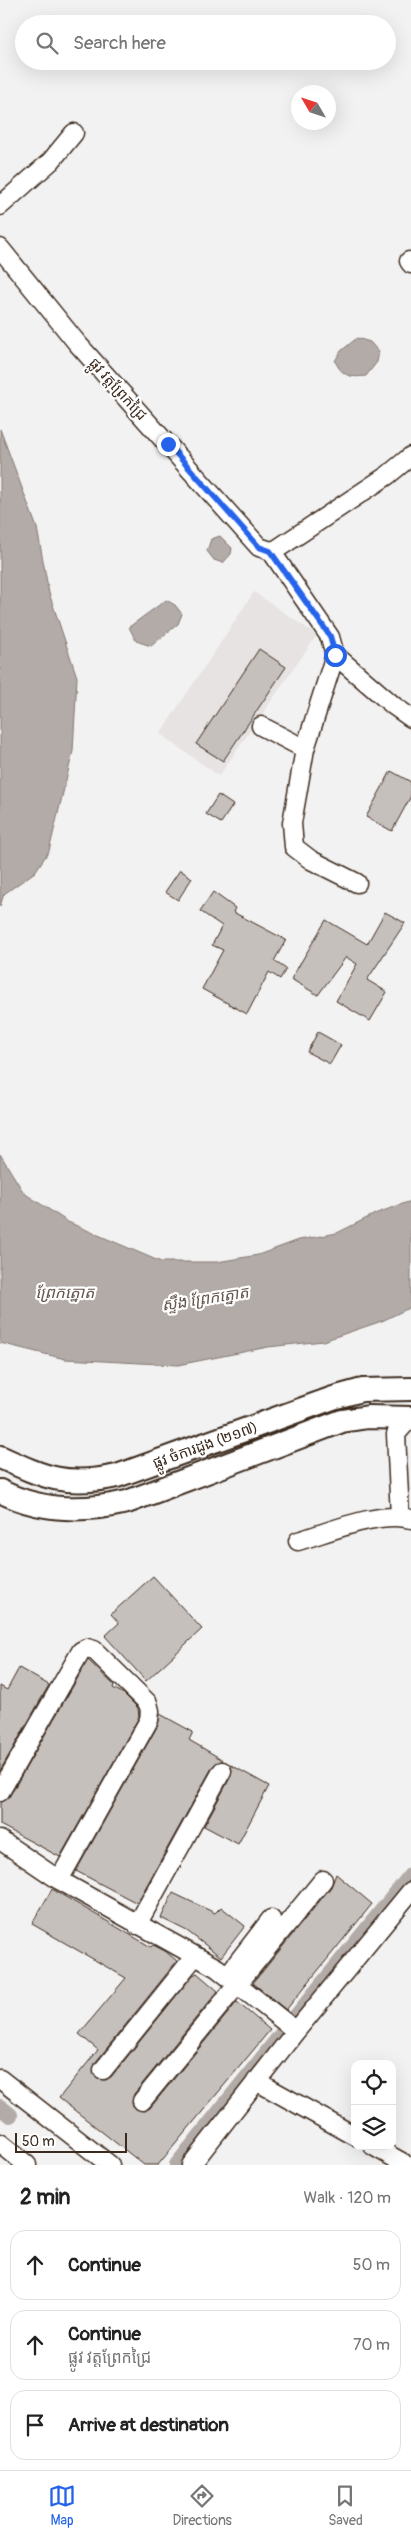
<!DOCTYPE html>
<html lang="en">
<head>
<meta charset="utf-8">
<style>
  :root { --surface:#fff; --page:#f2f2f2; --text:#222; --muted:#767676; --line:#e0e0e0; --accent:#2563eb }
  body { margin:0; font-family:Pangolin,"Noto Sans Khmer",sans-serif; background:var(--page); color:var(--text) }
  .controls { position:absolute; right:15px; bottom:15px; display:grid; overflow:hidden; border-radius:10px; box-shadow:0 5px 20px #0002 }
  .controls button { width:45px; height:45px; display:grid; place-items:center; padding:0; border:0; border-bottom:1px solid var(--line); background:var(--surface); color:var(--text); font:25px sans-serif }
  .compass { position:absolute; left:291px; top:85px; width:45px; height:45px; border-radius:50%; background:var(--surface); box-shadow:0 5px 20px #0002; rotate:309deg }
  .scale { position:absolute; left:15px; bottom:12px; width:112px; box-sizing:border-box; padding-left:5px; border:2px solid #3b2a1e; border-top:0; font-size:14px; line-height:18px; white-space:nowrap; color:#3b2a1e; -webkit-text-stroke:4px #fff; paint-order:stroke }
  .stop { position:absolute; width:15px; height:15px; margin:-11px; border:4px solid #2563eb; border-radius:50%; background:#fff }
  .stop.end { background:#2563eb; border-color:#fff; box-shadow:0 1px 5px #0008 }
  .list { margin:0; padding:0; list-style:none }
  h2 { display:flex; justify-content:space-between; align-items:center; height:65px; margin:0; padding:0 20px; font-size:21px }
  h2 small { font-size:16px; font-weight:400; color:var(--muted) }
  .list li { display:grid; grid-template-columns:32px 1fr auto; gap:15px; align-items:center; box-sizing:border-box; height:70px; margin:0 10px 10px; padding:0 10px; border:1px solid var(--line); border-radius:15px }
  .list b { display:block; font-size:19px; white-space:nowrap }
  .list p { margin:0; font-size:16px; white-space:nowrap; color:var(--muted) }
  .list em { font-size:16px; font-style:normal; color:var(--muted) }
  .icon { flex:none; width:28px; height:28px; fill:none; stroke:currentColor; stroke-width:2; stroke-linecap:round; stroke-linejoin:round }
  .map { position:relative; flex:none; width:411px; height:2165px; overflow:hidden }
  .search { position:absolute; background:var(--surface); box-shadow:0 5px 20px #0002; left:15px; right:15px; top:15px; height:55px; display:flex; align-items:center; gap:12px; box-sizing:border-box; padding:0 18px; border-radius:28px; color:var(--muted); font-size:19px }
  .sheet { height:305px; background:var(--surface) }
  nav { display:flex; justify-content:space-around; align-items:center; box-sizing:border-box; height:70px; border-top:1px solid var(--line); background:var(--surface); font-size:14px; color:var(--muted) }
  nav a { display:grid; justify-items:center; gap:2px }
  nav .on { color:var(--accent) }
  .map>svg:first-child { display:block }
  .built { fill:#e6e3e2 }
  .water { fill:#b2aba7; stroke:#827770 }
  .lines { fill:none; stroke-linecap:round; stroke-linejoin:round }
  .canal { stroke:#b2aba7; stroke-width:16 }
  .building { fill:#c6c0bd; stroke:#3b2a1e }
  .minor-casing { stroke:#3b2a1e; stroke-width:21 }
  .major-casing { stroke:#3b2a1e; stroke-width:26 }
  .minor { stroke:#fff; stroke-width:18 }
  .major { stroke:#fff; stroke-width:22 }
  .route { stroke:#2563eb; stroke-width:6 }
  .labels { text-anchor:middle; stroke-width:4.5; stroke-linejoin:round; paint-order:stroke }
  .street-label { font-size:15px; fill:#3b2a1e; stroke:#fff }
  .water-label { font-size:16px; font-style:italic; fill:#65574e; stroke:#fff }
</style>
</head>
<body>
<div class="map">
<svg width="411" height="2165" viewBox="0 0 411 2165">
  <rect width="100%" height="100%" fill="#f3f2f2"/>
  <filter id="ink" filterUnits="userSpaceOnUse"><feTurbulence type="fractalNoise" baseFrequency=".02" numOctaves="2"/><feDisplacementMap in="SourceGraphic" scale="10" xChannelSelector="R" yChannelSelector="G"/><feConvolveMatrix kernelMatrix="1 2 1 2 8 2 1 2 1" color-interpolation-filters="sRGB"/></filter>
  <g filter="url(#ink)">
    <path class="built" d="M254,592L317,635L219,776L160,734Z"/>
    <path class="water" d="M357,338L370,342L379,352L377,362L366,376C350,378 342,376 335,361L341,351Z
      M0,429L37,528L49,593L77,677L73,751L49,851L35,872L4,894L0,906Z
      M220,536L232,548L231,554L223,563L214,560L207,551L211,539Z
      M166,600L175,605L182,614L178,624L151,646L136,641L129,627Z
      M0,1154L24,1193L68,1222L161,1262H217L258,1255L299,1240L337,1233L377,1213L411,1201V1307L382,1321L323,1341L268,1347L178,1365L65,1359L0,1343Z"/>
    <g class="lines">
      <path class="canal" d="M294,2019L411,1875
        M0,2107L10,2115
        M177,2165L285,2030"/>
    </g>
    <path class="building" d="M259,649L286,667L223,761L196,744Z
      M391,771L411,782V796L392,831L366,817Z
      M218,795L233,805L221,823L206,814Z
      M180,870L192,878L178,900L165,892Z
      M213,892L235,908L233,912L286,940L274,961L286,969L280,979L269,972L247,1014L202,989L223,950L212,945L222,926L200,911Z
      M385,912L405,923L367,980L387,992L370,1021L336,1001L357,964L346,957L318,995L291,979L326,920L367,944Z
      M318,1032L341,1045L330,1064L307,1052Z
      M153,1576L202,1629L146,1681L105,1636L119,1623L111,1614Z
      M88,1660L114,1685L113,1688L124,1694L138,1708L139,1717L60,1857L0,1825V1803L9,1797Z
      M19,1668L49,1685L0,1771V1686L7,1690Z
      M160,1714L193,1732L189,1740L223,1760L213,1766L137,1903L76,1871L158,1725Z
      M231,1765L269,1786L238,1844L204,1826L231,1776Z
      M336,1874L372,1904L286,2010L253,1983L331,1887Z
      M52,1889L151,1947L153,1945L165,1951L177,1961L95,2063L93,2073L97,2079L106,2080L111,2077L193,1975L197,1973L218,1991L134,2094L132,2104L136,2109L145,2111L150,2108L237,2002L270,2030L158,2165H144L59,2098L98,2050L79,2034L126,1978L32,1924Z
      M173,1893L215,1913L221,1907L245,1926L221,1957L187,1931L161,1918Z"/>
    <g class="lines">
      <defs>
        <path id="minor" d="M0,206L51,161L74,133
          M0,248L77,343L259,547L271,551L277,549L388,475L411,456
          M409,261L411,264
          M271,551L330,637L335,655L305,749L292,823L294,847L311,860L357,883
          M335,655L394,706L411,718
          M261,726L305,749
          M400,1516L396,1434L411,1417
          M298,1541C329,1532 380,1510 411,1519
          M0,1792L81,1651L87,1648L94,1650L148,1703L150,1711L149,1720L59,1880
          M0,1840L59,1880L217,1968L296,2031
          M137,1925L222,1771
          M227,1976L271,1919
          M103,2070L195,1956
          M0,2079L110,2165
          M256,2081L355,2136
          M142,2101L323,1880
          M0,2143L27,2165
          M373,2146L407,2165
          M191,2165L296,2031L411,1891"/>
        <path id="major" d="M0,1457C46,1478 66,1487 117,1476L333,1398L362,1390L411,1389
          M0,1491C41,1512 84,1512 127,1502L342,1421L368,1417L411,1418"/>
      </defs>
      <use href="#minor" class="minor-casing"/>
      <use href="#major" class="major-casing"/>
      <use href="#minor" class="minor"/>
      <use href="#major" class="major"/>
    </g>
  </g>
  <g class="lines" filter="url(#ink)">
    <path class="route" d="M168,444L259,547L270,551L330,636L335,655"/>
  </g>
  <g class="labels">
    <g class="street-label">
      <text transform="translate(118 389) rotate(48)" y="5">ផ្លូវ វត្តព្រែកជ្រៃ</text>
      <text transform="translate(205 1445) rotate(-20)" y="5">ផ្លូវ ចំការដូង (២១៧)</text>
    </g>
    <g class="water-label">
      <text x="65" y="1298">ព្រែកត្នោត</text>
      <text transform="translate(205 1298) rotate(-9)" y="6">ស្ទឹង ព្រែកត្នោត</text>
    </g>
  </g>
</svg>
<div class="controls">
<button><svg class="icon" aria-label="locate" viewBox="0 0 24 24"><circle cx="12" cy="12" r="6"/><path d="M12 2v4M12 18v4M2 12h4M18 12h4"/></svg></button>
<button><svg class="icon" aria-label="layers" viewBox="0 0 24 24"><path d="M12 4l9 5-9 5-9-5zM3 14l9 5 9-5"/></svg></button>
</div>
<svg class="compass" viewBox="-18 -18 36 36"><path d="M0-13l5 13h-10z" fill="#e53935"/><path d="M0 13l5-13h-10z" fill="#767676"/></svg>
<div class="scale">50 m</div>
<div class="stop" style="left:335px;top:655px"></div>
<div class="stop end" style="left:168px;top:444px"></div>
<div class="search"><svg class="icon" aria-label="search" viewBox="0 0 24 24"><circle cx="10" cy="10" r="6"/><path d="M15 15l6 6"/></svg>Search here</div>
</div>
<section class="sheet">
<h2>2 min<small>Walk · 120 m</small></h2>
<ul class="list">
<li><svg class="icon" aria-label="ahead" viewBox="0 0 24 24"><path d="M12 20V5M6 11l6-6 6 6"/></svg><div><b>Continue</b></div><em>50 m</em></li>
<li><svg class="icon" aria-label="ahead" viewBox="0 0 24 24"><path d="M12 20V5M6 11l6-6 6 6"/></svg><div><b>Continue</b><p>ផ្លូវ វត្តព្រែកជ្រៃ</p></div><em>70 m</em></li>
<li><svg class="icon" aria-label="arrive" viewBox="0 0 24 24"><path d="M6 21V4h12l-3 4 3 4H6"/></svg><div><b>Arrive at destination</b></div></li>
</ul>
</section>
<nav>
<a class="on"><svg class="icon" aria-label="map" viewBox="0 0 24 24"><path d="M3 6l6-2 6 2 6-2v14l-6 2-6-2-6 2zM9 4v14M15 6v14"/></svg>Map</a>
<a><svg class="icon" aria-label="directions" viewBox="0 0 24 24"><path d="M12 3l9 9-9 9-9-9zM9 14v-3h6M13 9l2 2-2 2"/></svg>Directions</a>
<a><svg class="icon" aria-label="saved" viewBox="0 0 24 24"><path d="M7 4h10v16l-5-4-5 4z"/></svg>Saved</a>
</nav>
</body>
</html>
